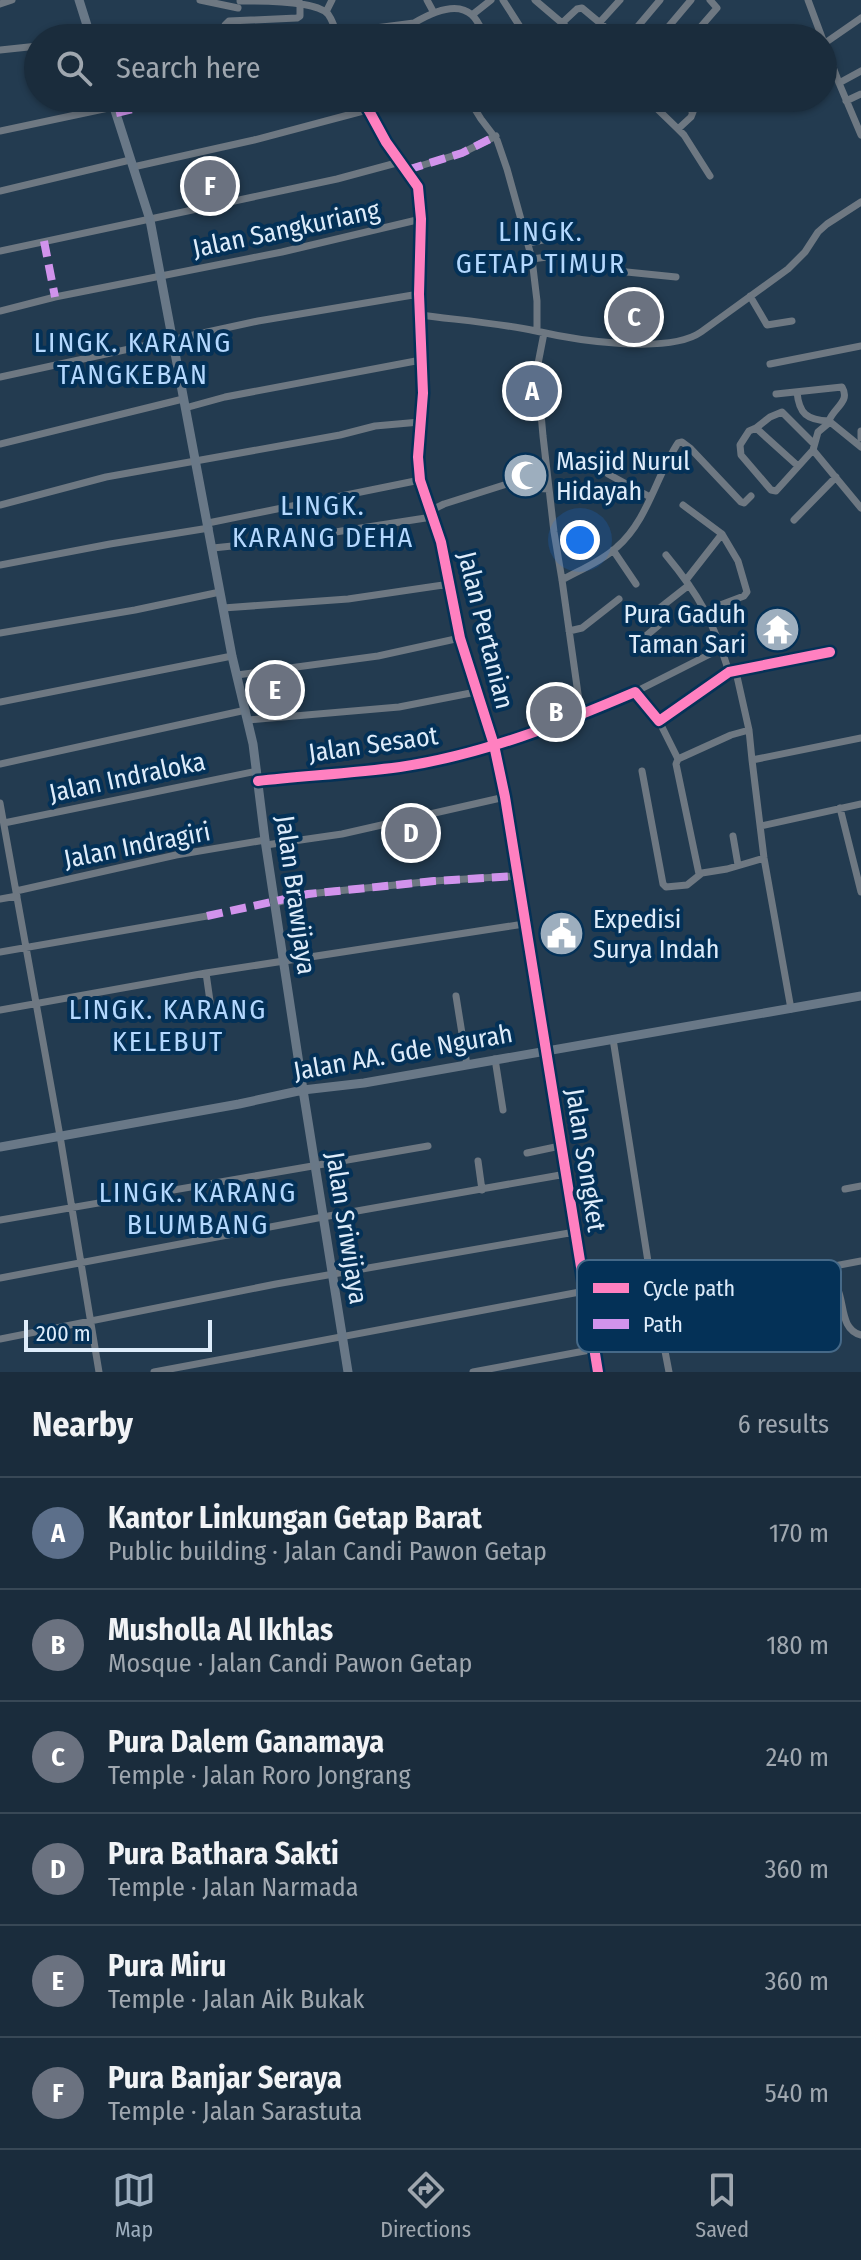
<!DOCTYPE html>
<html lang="en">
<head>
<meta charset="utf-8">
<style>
  :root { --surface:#1a2c3c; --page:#233443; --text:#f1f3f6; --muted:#9fa7af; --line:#384856; --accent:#9daebe }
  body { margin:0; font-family:"Fira Sans Condensed",sans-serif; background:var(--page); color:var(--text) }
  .scale { position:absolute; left:24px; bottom:20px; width:188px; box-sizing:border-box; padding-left:8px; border:4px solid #deecfa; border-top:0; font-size:22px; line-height:28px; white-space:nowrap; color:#deecfa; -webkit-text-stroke:6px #043157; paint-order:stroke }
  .you { position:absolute; left:580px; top:540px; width:28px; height:28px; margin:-20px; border:6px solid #fff; border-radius:50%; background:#1a73e8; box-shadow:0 0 0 12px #1a73e833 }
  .badge { display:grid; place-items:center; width:52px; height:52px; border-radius:50%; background:var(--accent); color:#fff; font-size:26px; font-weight:700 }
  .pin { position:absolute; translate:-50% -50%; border:4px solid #fff; box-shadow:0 2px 8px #0006 }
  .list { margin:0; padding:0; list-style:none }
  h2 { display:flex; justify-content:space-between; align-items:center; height:104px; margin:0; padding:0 32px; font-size:34px }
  h2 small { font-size:26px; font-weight:400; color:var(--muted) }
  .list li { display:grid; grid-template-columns:52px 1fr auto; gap:24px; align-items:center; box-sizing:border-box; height:112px; padding:0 32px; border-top:2px solid var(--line) }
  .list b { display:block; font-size:30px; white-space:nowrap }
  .list p { margin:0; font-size:26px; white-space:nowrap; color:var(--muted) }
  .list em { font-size:26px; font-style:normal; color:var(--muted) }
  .icon { flex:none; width:44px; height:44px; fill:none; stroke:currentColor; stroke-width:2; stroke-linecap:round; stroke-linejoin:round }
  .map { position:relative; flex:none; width:861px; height:1372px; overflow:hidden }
  .search { position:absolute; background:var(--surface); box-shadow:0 2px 6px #0004; left:24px; right:24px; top:24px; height:88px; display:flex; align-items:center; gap:20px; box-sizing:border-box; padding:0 28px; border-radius:44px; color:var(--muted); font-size:30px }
  .sheet { height:776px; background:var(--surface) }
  nav { display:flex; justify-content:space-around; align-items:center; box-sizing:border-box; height:112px; border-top:2px solid var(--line); background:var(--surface); font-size:22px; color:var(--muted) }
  nav a { display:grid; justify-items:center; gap:4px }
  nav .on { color:var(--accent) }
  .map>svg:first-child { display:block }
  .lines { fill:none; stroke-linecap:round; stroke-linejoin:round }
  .minor { stroke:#6e7882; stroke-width:7 }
  .major { stroke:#697887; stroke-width:9 }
  .quiet { stroke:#d193ec; stroke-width:8; stroke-dasharray:16 8; stroke-linecap:butt }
  .cycleway-casing { stroke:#043157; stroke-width:15 }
  .cycleway { stroke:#ff80c0; stroke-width:10 }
  .labels { text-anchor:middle; stroke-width:8; stroke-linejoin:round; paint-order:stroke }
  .street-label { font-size:26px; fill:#deecfa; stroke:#043157 }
  .poi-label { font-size:26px; fill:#deecfa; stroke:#043157; text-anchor:start }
  .neighbourhood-label { font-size:28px; letter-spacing:2px; fill:#b4d8fe; stroke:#043157 }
  .key { fill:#043157; stroke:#456988; stroke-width:2 }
  .key-label { font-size:22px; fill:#deecfa }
</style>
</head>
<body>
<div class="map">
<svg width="861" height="1372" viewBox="0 0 861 1372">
  <rect width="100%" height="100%" fill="#233b50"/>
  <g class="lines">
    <path class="minor" d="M200,0L238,8
      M427,0L434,13
      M503,0L524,33V38
      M535,0L562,23L577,9L582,8L618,38
      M808,0L839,83L861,135
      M240,1C260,1 315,0 328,14C333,21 336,31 338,38
      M0,4L12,0
      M326,12L332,0
      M472,15L491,0
      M600,22L620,0
      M414,23C429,14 456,0 472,15C478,20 482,31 486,38
      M562,23L579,38
      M337,33L414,23L425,38
      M221,38L225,25L229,21L297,18L300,16V3
      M628,38L660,0
      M659,38L691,0
      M691,38L717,8L710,0
      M825,43L861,18
      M0,50L38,46
      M839,83L861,71
      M362,98L386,142L418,187L421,219L419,294L423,393L418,457L420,480L441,542L460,638L494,745L505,797L598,1372
      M468,98L481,119L497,140L507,169L532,259L537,301V331
      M646,98L678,129L691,117L693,112L680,98
      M846,101L861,94
      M678,129L684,135L710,176
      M0,131L113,107
      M133,167L254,140L367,110
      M407,170L462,153L496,136
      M0,191L130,160
      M528,243L548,239
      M0,251L337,179L400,162
      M532,259L554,256L600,260L607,262L617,271L676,277
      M750,296L767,325L792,321
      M0,311L55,297L282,252L421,219
      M420,315C458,320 498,323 536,331C575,340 668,355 701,332L788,269L805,252L818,232L827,224L861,202
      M544,333L537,369L543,436L554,532L562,580L581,715
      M770,364L861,346
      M0,377L258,321L419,294
      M797,392C799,414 807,420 829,421
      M776,394L842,387C851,402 833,408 829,421L861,447
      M185,408L225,397L421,360
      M756,428L770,417L782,412L814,444
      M861,431V438
      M0,444L183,399
      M813,450L861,508
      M798,466L756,428L749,431L740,445L741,455L771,490L776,491L813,450L818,432L830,422
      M608,474L650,497
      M0,505L106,477L340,435L375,426L420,422
      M683,505L722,534L686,580
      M430,511L444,504L507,484L510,487L549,489
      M794,520L836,477
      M208,523L420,480
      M213,548L271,542L432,517
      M613,550L636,584
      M666,555C700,596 713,621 729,672
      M0,565L110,544L209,528
      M562,580C580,570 602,561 617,547C648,520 656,476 678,443L682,442L690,448L741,502L744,503L751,496
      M223,608L348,599L450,584
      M707,610L744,596L747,592L738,561L722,534
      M694,622L708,614
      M569,631L582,628L619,599
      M0,633L135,610L220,592
      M641,640L665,620L660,611L661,607L689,585
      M736,672L749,730L752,760
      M237,675L378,656L460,638
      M635,692L722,648
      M0,702L232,656
      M248,720L399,707L476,692
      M659,721L678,759
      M678,759L676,764L699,874
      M678,759L731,735L749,730
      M0,764L246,710
      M642,771L663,884L666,887L687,885L702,873L727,869L764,858
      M258,781C305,776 353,773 400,767C482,755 560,724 635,692L659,721L729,672L830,652
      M0,803L60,1136L99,1372
      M840,808L861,892
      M4,823L257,771
      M761,826L861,804
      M733,836L738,865
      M266,845L342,834L505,797
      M16,891L176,855L265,840
      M0,899L17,896
      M275,903L308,894L434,881L516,876
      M0,952L207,916
      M206,973L211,1008
      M456,996L467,1065
      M791,1009L764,858L752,760L861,738
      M0,1010L206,973L524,924
      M613,1039L649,1268L669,1372
      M495,1059L503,1110
      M527,1153L560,1146
      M478,1161L482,1190
      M845,1189L861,1186
      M0,1220L428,1146
      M829,1267L861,1261
      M0,1278L323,1217L566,1174
      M658,1318L732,1302L826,1277C850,1287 834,1328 861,1335
      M0,1339L276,1284L575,1232
      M154,1372L585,1291
      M473,1372L595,1349"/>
    <path class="major" d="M79,0L91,38
      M111,98L150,220L232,656L253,744L265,840L303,1090L348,1372
      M0,1147L239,1104L303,1090L364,1083L861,996"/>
    <path class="quiet" d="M116,113L178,98
      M407,170L462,153L496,136
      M44,241L55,297
      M207,916L308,894L434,881L516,876"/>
    <defs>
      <path id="cycleway" d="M362,98L386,142L418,187L421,219L419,294L423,393L418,457L420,480L441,542L460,638L494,745L505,797L598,1372
        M258,781C305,776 353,773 400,767C482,755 560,724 635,692L659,721L729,672L830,652"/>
    </defs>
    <use href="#cycleway" class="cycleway-casing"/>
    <use href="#cycleway" class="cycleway"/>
  </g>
  <defs>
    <symbol id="mosque-disc" viewBox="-11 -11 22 22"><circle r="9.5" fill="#9daebe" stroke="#043157"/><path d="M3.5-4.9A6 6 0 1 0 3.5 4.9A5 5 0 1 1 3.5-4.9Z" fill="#fff"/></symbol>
    <symbol id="temple-disc" viewBox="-11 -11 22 22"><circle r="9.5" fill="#9daebe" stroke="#043157"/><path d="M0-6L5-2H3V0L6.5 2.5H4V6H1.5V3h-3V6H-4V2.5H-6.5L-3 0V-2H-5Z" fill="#fff"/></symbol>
    <symbol id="civic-disc" viewBox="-11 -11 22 22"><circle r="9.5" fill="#9daebe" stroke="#043157"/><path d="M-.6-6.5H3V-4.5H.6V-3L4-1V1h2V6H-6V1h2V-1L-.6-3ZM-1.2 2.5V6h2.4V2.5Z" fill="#fff"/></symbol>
  </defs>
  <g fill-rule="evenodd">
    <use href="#mosque-disc" x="500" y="450" width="51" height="51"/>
    <use href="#temple-disc" x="752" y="604" width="51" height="51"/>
    <use href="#civic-disc" x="536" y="908" width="51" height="51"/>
  </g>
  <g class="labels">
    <g class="street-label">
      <text transform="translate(286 229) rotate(-12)" y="9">Jalan Sangkuriang</text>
      <text transform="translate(486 630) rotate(76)" y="9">Jalan Pertanian</text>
      <text transform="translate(373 744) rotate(-8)" y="9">Jalan Sesaot</text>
      <text transform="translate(127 777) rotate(-12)" y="9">Jalan Indraloka</text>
      <text transform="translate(137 845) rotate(-11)" y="9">Jalan Indragiri</text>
      <text transform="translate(296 895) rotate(82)" y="9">Jalan Brawijaya</text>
      <text transform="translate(403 1052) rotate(-10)" y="9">Jalan AA. Gde Ngurah</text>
      <text transform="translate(586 1160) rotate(81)" y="9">Jalan Songket</text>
      <text transform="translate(347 1228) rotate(81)" y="9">Jalan Sriwijaya</text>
    </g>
    <g class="poi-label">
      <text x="556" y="470">Masjid Nurul<tspan x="556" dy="30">Hidayah</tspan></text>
      <text x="746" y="623" text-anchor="end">Pura Gaduh<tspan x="746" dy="30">Taman Sari</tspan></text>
      <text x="593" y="928">Expedisi<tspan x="593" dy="30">Surya Indah</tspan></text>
    </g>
    <g class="neighbourhood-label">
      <text x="541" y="241">LINGK.<tspan x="541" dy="32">GETAP TIMUR</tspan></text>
      <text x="133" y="352">LINGK. KARANG<tspan x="133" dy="32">TANGKEBAN</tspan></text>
      <text x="323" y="515">LINGK.<tspan x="323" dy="32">KARANG DEHA</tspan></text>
      <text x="168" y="1019">LINGK. KARANG<tspan x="168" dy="32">KELEBUT</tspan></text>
      <text x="198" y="1202">LINGK. KARANG<tspan x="198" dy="32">BLUMBANG</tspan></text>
    </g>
  </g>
  <rect x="577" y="1260" width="264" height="92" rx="12" class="key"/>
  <rect x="593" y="1283" width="36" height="10" fill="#ff80c0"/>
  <rect x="593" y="1319" width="36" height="10" fill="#d193ec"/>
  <g class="key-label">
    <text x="643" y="1296">Cycle path</text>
    <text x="643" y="1332">Path</text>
  </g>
</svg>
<div class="scale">200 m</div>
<div class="you"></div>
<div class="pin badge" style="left:532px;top:391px;background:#5c6f8a">A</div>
<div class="pin badge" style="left:556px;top:712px;background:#6b7280">B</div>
<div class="pin badge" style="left:634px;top:317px;background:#6b7280">C</div>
<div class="pin badge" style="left:411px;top:833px;background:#6b7280">D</div>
<div class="pin badge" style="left:275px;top:690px;background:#6b7280">E</div>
<div class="pin badge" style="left:210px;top:186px;background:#6b7280">F</div>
<div class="search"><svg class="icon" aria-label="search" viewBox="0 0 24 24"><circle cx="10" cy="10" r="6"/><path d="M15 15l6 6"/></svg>Search here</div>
</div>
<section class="sheet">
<h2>Nearby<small>6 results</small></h2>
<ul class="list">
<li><span class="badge" style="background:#5c6f8a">A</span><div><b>Kantor Linkungan Getap Barat</b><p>Public building · Jalan Candi Pawon Getap</p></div><em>170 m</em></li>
<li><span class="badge" style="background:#6b7280">B</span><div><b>Musholla Al Ikhlas</b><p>Mosque · Jalan Candi Pawon Getap</p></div><em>180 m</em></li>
<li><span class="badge" style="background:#6b7280">C</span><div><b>Pura Dalem Ganamaya</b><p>Temple · Jalan Roro Jongrang</p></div><em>240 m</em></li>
<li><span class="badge" style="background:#6b7280">D</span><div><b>Pura Bathara Sakti</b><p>Temple · Jalan Narmada</p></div><em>360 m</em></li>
<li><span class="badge" style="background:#6b7280">E</span><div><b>Pura Miru</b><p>Temple · Jalan Aik Bukak</p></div><em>360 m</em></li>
<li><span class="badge" style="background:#6b7280">F</span><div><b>Pura Banjar Seraya</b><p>Temple · Jalan Sarastuta</p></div><em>540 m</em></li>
</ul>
</section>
<nav>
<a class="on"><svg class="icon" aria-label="map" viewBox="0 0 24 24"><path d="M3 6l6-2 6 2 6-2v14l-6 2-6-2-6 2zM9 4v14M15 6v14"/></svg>Map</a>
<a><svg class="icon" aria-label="directions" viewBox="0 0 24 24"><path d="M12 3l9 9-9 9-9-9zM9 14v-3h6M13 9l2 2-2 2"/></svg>Directions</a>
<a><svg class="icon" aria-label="saved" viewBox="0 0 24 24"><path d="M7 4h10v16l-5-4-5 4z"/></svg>Saved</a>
</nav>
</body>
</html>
